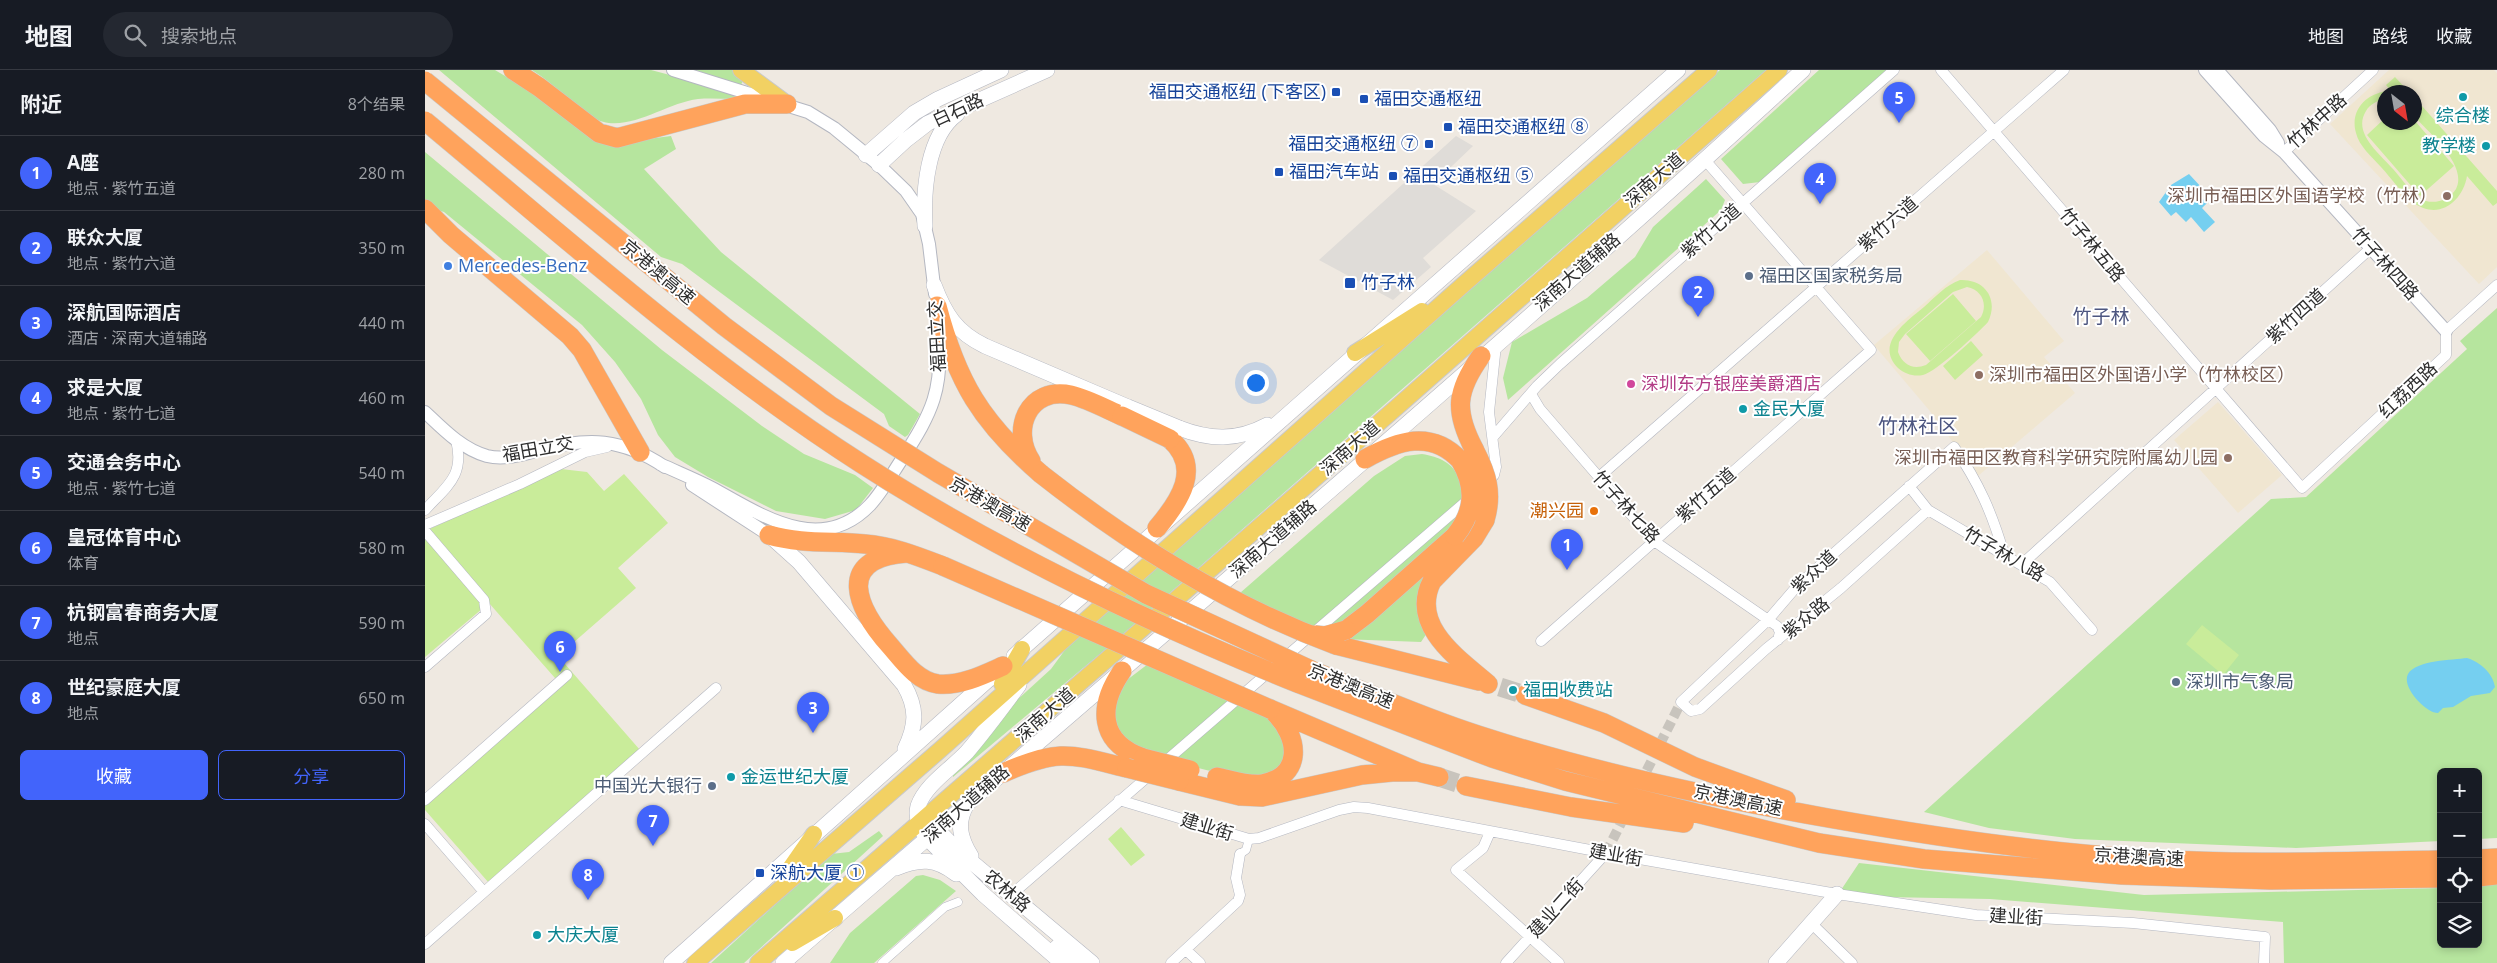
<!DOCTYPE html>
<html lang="zh">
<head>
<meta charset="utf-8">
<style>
  :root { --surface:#171b24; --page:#242831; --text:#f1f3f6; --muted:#9ea1a6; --line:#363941; --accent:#4264fb }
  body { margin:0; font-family:"Open Sans","Noto Sans SC",sans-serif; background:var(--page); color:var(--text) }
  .controls { position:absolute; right:15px; bottom:15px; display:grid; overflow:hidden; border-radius:8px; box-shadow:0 2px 8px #0003 }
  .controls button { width:45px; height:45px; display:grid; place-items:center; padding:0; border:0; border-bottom:1px solid var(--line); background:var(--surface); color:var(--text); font:25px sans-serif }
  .compass { position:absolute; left:1952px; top:15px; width:45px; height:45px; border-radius:50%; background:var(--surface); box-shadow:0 2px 8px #0003; rotate:149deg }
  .you { position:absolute; left:830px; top:312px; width:18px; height:18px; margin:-12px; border:4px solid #fff; border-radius:50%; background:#1a73e8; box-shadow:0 0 0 8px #1a73e833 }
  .badge { display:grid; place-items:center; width:32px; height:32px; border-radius:50%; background:var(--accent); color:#fff; font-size:16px; font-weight:700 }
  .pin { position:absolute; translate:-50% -41px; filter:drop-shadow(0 1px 2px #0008) }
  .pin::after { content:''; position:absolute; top:26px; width:18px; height:15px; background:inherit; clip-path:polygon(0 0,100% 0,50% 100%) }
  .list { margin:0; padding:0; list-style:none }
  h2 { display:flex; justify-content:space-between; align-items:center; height:65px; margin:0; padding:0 20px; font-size:21px }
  h2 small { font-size:16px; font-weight:400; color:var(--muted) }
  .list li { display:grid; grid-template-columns:32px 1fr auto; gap:15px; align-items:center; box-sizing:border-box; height:75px; padding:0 20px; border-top:1px solid var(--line) }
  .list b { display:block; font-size:19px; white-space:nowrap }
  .list p { margin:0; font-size:16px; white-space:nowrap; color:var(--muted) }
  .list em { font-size:16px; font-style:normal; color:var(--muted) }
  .actions { display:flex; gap:10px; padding:15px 20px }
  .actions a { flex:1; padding:11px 0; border:1px solid var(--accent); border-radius:8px; text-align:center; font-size:18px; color:var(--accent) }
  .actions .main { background:var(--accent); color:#fff }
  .icon { flex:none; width:28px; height:28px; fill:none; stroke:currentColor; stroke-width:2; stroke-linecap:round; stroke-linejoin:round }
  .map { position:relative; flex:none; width:2072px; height:893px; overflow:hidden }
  header { display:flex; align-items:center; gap:30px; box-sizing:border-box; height:70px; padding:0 25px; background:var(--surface); border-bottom:1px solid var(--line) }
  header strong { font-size:24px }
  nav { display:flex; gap:28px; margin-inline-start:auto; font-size:18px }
  .search { width:350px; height:45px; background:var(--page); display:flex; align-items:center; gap:12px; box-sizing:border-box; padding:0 18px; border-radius:28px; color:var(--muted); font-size:19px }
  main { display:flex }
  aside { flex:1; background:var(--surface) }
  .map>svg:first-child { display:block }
  .education { fill:#f0e6d1; fill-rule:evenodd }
  .green { fill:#b6e59e }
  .pitch { fill:#c9ec9a; fill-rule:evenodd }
  .plaza { fill:#dfdcd8 }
  .water { fill:#75cff0 }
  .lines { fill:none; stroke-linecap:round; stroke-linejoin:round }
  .minor-tunnel { stroke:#c8c4bd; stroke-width:10; stroke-dasharray:10 5; stroke-linecap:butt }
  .motorway-tunnel { stroke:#c8c4bd; stroke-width:19; stroke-dasharray:19 9; stroke-linecap:butt }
  .pedestrian-casing { stroke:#b4b7c1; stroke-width:9 }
  .minor-casing { stroke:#b4b7c1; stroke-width:11 }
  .tertiary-casing { stroke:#b4b7c1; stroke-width:14 }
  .secondary-casing { stroke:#b4b7c1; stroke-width:16 }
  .primary-casing { stroke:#c9c9c9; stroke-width:18 }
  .motorway-casing { stroke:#c9c9c9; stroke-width:20 }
  .pedestrian { stroke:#fff; stroke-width:8 }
  .minor { stroke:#fff; stroke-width:10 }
  .tertiary { stroke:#fff; stroke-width:12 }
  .secondary { stroke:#fff; stroke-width:15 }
  .primary { stroke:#f2d163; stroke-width:16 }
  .motorway { stroke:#ffa35c; stroke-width:19 }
  .secondary-bridge-casing { stroke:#b4b7c1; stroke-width:16; stroke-linecap:butt }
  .motorway-bridge-casing { stroke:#c9c9c9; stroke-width:20; stroke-linecap:butt }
  .secondary-bridge { stroke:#fff; stroke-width:15 }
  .motorway-bridge { stroke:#ffa35c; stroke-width:19 }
  .transit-dot { fill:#1a4fb4; stroke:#fff; stroke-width:2 }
  .culture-dot { fill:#0f9aa8; stroke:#fff; stroke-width:2 }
  .education-dot { fill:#8d6e63; stroke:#fff; stroke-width:2 }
  .shop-dot { fill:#3f7fe0; stroke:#fff; stroke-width:2 }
  .service-dot { fill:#5c6f8a; stroke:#fff; stroke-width:2 }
  .hotel-dot { fill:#d1479c; stroke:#fff; stroke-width:2 }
  .food-dot { fill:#e8710a; stroke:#fff; stroke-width:2 }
  .labels { text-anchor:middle; stroke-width:4; stroke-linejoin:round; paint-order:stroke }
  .transit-label { font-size:18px; fill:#164399; stroke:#fff; text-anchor:start }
  .street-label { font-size:18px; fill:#2e2e2e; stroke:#fff }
  .culture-label { font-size:18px; fill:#0d838f; stroke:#fff; text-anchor:start }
  .education-label { font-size:18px; fill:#785e54; stroke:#fff; text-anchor:end }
  .shop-label { font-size:18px; fill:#366cbe; stroke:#fff; text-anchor:start }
  .service-label { font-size:18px; fill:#4e5e75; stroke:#fff; text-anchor:start }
  .hotel-label { font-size:18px; fill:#b23c85; stroke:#fff; text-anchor:start }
  .food-label { font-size:18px; fill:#c56008; stroke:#fff; text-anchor:end }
  .neighbourhood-label { font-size:19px; fill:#4d5680; stroke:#fff }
  .quarter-label { font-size:20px; fill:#4d5680; stroke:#fff }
</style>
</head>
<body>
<header>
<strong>地图</strong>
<div class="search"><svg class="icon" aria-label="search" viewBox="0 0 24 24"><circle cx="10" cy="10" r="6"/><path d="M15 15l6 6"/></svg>搜索地点</div>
<nav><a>地图</a><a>路线</a><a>收藏</a></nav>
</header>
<main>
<aside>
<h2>附近<small>8个结果</small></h2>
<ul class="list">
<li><span class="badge">1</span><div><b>A座</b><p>地点 · 紫竹五道</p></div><em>280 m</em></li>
<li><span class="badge">2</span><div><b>联众大厦</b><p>地点 · 紫竹六道</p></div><em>350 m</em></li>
<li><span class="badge">3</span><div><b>深航国际酒店</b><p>酒店 · 深南大道辅路</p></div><em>440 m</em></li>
<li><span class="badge">4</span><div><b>求是大厦</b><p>地点 · 紫竹七道</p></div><em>460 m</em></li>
<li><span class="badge">5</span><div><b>交通会务中心</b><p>地点 · 紫竹七道</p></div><em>540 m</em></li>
<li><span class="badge">6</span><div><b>皇冠体育中心</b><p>体育</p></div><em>580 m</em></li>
<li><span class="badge">7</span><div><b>杭钢富春商务大厦</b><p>地点</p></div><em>590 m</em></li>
<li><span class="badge">8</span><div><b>世纪豪庭大厦</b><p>地点</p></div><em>650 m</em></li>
</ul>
<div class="actions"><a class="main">收藏</a><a>分享</a></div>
</aside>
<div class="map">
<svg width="2072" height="893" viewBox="0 0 2072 893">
  <rect width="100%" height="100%" fill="#efe9e1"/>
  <path class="education" d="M1964,0H2069L2072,3V197L2054,214L1905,54ZM1960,22H1990V52H1960Z
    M1562,180L1639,271L1619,287L1650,323L1553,406L1504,340L1449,275Z
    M1793,332L1857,405L1813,443L1749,370Z"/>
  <path class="green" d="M14,0H70L118,29L155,59L215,70L246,66L251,79L219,99L296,182L495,344L483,365L480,367L464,356L459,344L257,194L236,187Z
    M107,0H226L309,22L311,29C298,29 285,28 273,29C239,33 199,67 167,47C146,33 128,13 107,0Z
    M270,0H311L319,8L316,15Z
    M1295,0H1341L682,578L528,707V703L578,643L626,599L648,569Z
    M1394,0H1462L1335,112L1318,114L1296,89Z
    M0,82L237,280L337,356L379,384L430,405L448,418L431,440L400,449L351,441L283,407L250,387L233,365L216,329L190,292L157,255L19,142L0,136Z
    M1281,109L1300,130L1296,140L1083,330L1078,308L1087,272L1162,228L1210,187L1228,157Z
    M2072,238V768L2053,769V702H2016V771L1871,778L1650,769L1564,758L1499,742L1846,429L1881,427L2042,279L2035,271Z
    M997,384C1014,387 1028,392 1035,410C1039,423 1041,435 1034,447C1013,486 951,525 915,553L904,556L886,557L815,523L949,406L980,386Z
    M1002,503C987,527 990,540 1002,563L996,572L916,569Z
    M723,594L845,644L863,669L858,695C854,698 847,704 842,705C807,713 727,686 696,669L684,636L698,613Z
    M454,761L458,766L319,893H286L406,784L424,782Z
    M1434,793L1719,825L2016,818V874H2053V815L2072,814V893H1859L1858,852L1565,829L1461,827L1416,820Z
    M498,805L515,810L531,821L449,893H405L425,863L491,806Z"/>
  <path class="pitch" d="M1970,7L1984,22H1960L1959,29C1952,31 1945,34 1941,41C1927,63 1955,84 1968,99C1977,109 1988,126 2001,131C2012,134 2025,129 2031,119C2043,95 2004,63 1990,47V28L2072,121V133L2068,136L2042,106C2038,131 2014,151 1989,133C1977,124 1966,108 1956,97C1947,87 1934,76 1931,63C1924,39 1944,21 1966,21L1961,15Z
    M1959,49L1960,52H1990V51L2029,96L1995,126L1942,65Z
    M1535,210C1560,209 1574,229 1563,252C1553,263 1511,302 1498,305C1489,307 1480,304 1473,298C1449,274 1482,251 1499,237C1510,227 1521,215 1535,210ZM1542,217C1557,220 1563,234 1556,247L1501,295C1488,300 1478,295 1473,282L1474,272L1480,264L1528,222Z
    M1528,224L1551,251L1505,291L1481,264Z
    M1546,271L1558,285L1530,310L1518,296Z
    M136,399L162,402L179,421L199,404L243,453L193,498L211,518L133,586L215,680L64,813L0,740V736L137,616L64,533L0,587V461Z
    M1777,555L1814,585L1798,605L1761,574Z
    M696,757L720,785L706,796L683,769Z"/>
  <path class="plaza" d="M1031,66L1048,76L1008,114L1051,141L998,188L1006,197L968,230L894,190Z"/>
  <path class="water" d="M1764,104L1777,118L1772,123L1782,133L1777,138L1790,152L1779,162L1766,147L1761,152L1751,142L1746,146L1734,132L1746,115Z
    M2042,588C2055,592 2068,603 2070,617L2065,623L2046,626L2028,637L2018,638L2013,643C2001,643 1976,617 1983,604C1991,590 2028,590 2042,588Z"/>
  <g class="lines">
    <path class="minor-tunnel" d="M1215,714L1256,632
      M1181,783L1201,743"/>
    <path class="motorway-tunnel" d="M1075,617L1100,625
      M1014,707L1041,716"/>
    <defs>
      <path id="pedestrian" d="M815,784L821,780L824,769
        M457,893L520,837L533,832"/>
      <path id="minor" d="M1516,0L1877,418L2021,285V261L2072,215
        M1859,82L1948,0
        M1106,324L1115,339L1229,471L1352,556L1355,562L1353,570
        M1068,367L1112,316L1135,294L1469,0
        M1174,407L1639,0
        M1062,414L1069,405L1071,397L1064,342L1071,275
        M1484,416L1503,440L1625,512L1667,560
        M0,440C22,416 40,406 31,370
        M1503,440L1416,518L1341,579L1275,639L1266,641L1256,632L1343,550L1373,515L1529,377C1554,413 1567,443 1579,484
        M0,455L95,414L160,382L182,377
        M0,461L59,530L61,544L0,597
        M1596,495L1946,178
        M1116,571L1446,280L1280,90
        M857,590L1045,428
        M0,730L142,605
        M694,730L824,769L834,768L914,740L929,737L943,738L1181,783L1412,824L1551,845L1708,853L1840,867L1839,893
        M0,754L59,822
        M1065,762L1058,778L1031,800L1134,893
        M586,825L846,600
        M1386,853L1427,893
        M0,874L291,618
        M761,880L775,893
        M746,893L813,831L815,825L811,808L815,784
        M1081,893L1181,783"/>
      <path id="tertiary" d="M248,0L383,42L409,58L454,95L481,121L497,144L504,174L510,224
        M1780,0L1839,66L1859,82L2021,261
        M1792,0L1845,60L1853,73
        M0,342C18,359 37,379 62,386C79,390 97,385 114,380C163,367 197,368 240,397
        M235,394C252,402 270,409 287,418C335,444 395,487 445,435C457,422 467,404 477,389C508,341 518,320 514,262
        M267,415L344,465"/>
      <path id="secondary" d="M441,85L489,43L513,29L576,0
        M454,95L481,70L503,53L622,0
        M500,156C498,121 502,66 532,44
        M509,215C520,244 531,262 560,276L703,337
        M754,358C785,370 812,371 842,355
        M344,465L374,492L479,615C493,639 491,656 480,679
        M589,586L1253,0
        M594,615C577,638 560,661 542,682C526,699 501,714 493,736C490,748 495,759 502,768L558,824L637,893
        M542,734C531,753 535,768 546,786
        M506,753L530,778L667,893
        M471,798C495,788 511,788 531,804
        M632,877L650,893
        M246,893L572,602
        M358,893C699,597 1045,306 1378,0
        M1351,893L1412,824"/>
      <path id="primary" d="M316,0L362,34
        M930,283L997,241
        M577,614L597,579
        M359,807L389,764
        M367,873L410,848
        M270,893L516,679L1039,214L1284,0
        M333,893L972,337L1354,0"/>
      <path id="motorway" d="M88,0L114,17L174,63L192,68L320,34H362
        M0,139L26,165L145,266L157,280L215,382
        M512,236C532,312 556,352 616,404
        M1049,379C1029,341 1031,321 1056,286
        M940,389C972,371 1006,359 1035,390
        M606,391C585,359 604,316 646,325C663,329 681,339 697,346
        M1060,450L1049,468L1007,511C984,556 1034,589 1063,614
        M732,458C754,432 778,398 745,369
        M344,465C376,474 407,471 440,474C467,476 492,486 518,496
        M482,483C408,488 432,539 466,577C479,592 492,611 513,614C536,616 558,605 578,596
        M921,560L942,544L1030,466
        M911,575L1054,611
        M886,600C941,622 996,647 1053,665C1167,702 1286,727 1403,748C1510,767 1618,783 1726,789C1822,795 1919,791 2016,790
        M697,601C673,636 673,672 718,688
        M872,613L1067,688L1140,711L1394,773L1499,789L1697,805L1846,810L2016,808
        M1100,625L1179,653L1270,697L1361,730
        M845,639L993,702L1014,707
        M578,703C634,678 645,684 702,698
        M792,707C806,710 823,716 837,714C879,706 874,667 850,643
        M754,711L815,726L837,727L937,705L967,702H993
        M1041,716L1146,737L1259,753
        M2053,789L2072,788
        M2053,807L2072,805"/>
    </defs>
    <use href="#pedestrian" class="pedestrian-casing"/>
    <use href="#minor" class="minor-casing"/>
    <use href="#tertiary" class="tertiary-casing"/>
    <use href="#secondary" class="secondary-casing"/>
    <use href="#primary" class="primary-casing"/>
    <use href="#motorway" class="motorway-casing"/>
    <use href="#pedestrian" class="pedestrian"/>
    <use href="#minor" class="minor"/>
    <use href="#tertiary" class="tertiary"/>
    <use href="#secondary" class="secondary"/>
    <use href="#primary" class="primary"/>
    <use href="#motorway" class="motorway"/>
    <defs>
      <path id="secondary-bridge" d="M703,337L754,358"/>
      <path id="motorway-bridge" d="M0,11L299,256L406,336L513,403L721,524L886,600
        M0,51C142,169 281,294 437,394C574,482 721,552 872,613
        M697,346L745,369
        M1049,379C1062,404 1068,423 1060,450
        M616,404C705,474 805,536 911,575
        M1030,466C1050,441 1051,417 1035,390
        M518,496L845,639
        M890,565L900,566L921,560
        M718,688L765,700
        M702,698L754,711"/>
    </defs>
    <use href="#secondary-bridge" class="secondary-bridge-casing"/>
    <use href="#motorway-bridge" class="motorway-bridge-casing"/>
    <use href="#secondary-bridge" class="secondary-bridge"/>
    <use href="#motorway-bridge" class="motorway-bridge"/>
  </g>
  <g class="transit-dot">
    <rect x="906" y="17" width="10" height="10" rx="2.5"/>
    <rect x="934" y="24" width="10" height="10" rx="2.5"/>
    <rect x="1018" y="52" width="10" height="10" rx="2.5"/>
    <rect x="999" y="69" width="10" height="10" rx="2.5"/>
    <rect x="849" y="97" width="10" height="10" rx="2.5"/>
    <rect x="963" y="101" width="10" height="10" rx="2.5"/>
    <rect x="919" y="207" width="12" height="12" rx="2.5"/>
    <rect x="330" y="798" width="10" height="10" rx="2.5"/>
  </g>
  <g class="culture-dot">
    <circle cx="2038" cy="27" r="5"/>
    <circle cx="2061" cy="76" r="5"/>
    <circle cx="1318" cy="339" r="5"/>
    <circle cx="1088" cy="620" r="5"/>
    <circle cx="306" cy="707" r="5"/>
    <circle cx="112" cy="865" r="5"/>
  </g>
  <g class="education-dot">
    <circle cx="2022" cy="126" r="5"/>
    <circle cx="1554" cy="305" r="5"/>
    <circle cx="1803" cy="388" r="5"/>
  </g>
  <circle class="shop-dot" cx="23" cy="196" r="5"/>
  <g class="service-dot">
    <circle cx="1324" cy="206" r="5"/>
    <circle cx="1751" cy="612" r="5"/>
    <circle cx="287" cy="716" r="5"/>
  </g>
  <circle class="hotel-dot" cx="1206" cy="314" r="5"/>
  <circle class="food-dot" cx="1169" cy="441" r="5"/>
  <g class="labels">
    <g class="transit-label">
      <text x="901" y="28" text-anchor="end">福田交通枢纽 (下客区)</text>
      <text x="949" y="35">福田交通枢纽</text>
      <text x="1033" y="63">福田交通枢纽 ⑧</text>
      <text x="994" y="80" text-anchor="end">福田交通枢纽 ⑦</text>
      <text x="864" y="108">福田汽车站</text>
      <text x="978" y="112">福田交通枢纽 ⑤</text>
      <text x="936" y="219">竹子林</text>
      <text x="345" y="809">深航大厦 ①</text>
    </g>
    <g class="street-label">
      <text transform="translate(533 40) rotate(-25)" y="6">白石路</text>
      <text transform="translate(1892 51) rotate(-42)" y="6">竹林中路</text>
      <text transform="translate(1229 110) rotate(-41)" y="6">深南大道</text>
      <text transform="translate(1463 154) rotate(-41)" y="6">紫竹六道</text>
      <text transform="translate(1286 161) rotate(-41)" y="6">紫竹七道</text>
      <text transform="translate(1667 175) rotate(50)" y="6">竹子林五路</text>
      <text transform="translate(1960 194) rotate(48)" y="6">竹子林四路</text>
      <text transform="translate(233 202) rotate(40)" y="6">京港澳高速</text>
      <text transform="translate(1152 202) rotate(-41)" y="6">深南大道辅路</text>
      <text transform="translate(1871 246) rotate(-42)" y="6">紫竹四道</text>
      <text transform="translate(512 266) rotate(-93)" y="6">福田立交</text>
      <text transform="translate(1983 320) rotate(-43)" y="6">红荔西路</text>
      <text transform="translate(925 378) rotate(-41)" y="6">深南大道</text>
      <text transform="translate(113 379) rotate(-10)" y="6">福田立交</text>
      <text transform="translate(1281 425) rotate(-41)" y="6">紫竹五道</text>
      <text transform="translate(565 434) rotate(30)" y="6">京港澳高速</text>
      <text transform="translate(1201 437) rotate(48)" y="6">竹子林七路</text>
      <text transform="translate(848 469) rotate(-41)" y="6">深南大道辅路</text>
      <text transform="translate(1579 484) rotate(30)" y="6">竹子林八路</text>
      <text transform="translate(1389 502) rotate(-43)" y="6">紫众道</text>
      <text transform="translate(1381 548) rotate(-39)" y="6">紫众路</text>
      <text transform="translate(926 616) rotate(22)" y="6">京港澳高速</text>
      <text transform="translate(620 645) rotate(-41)" y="6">深南大道</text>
      <text transform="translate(1313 730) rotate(12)" y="6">京港澳高速</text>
      <text transform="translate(541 734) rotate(-41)" y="6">深南大道辅路</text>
      <text transform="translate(782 757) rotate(17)" y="6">建业街</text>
      <text transform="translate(1191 785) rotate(10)" y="6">建业街</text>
      <text transform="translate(1714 787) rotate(3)" y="6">京港澳高速</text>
      <text transform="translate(582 821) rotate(40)" y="6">农林路</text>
      <text transform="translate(1131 838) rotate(-48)" y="6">建业二街</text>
      <text transform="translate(1591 847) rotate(3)" y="6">建业街</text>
    </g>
    <g class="culture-label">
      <text x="2038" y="52" text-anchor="middle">综合楼</text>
      <text x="2051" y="82" text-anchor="end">教学楼</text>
      <text x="1328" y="345">金民大厦</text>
      <text x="1098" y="626">福田收费站</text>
      <text x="316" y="713">金运世纪大厦</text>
      <text x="122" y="871">大庆大厦</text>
    </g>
    <g class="education-label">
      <text x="2012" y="132">深圳市福田区外国语学校（竹林）</text>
      <text x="1564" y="311" text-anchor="start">深圳市福田区外国语小学（竹林校区）</text>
      <text x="1793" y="394">深圳市福田区教育科学研究院附属幼儿园</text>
    </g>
    <g class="shop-label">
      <text x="33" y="202">Mercedes-Benz</text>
    </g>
    <g class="service-label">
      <text x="1334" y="212">福田区国家税务局</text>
      <text x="1761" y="618">深圳市气象局</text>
      <text x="277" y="722" text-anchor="end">中国光大银行</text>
    </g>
    <g class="hotel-label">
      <text x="1216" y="320">深圳东方银座美爵酒店</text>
    </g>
    <g class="food-label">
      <text x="1159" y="447">潮兴园</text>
    </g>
    <g class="neighbourhood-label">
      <text x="1676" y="253">竹子林</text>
    </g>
    <g class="quarter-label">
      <text x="1493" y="363">竹林社区</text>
    </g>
  </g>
</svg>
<div class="controls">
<button>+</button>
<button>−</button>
<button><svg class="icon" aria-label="locate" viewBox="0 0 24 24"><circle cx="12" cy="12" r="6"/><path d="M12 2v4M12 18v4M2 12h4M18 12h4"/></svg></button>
<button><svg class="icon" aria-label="layers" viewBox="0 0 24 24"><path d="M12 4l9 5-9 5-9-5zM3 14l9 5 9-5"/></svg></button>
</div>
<svg class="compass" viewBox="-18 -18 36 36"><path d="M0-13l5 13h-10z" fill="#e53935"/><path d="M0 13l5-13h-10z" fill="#9ea1a6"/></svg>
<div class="you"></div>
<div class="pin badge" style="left:1142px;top:500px">1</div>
<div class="pin badge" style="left:1273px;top:247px">2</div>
<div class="pin badge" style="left:388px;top:663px">3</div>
<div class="pin badge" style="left:1395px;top:134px">4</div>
<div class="pin badge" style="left:1474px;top:53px">5</div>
<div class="pin badge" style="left:135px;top:602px">6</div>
<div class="pin badge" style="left:228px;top:776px">7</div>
<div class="pin badge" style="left:163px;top:830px">8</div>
</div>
</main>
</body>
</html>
